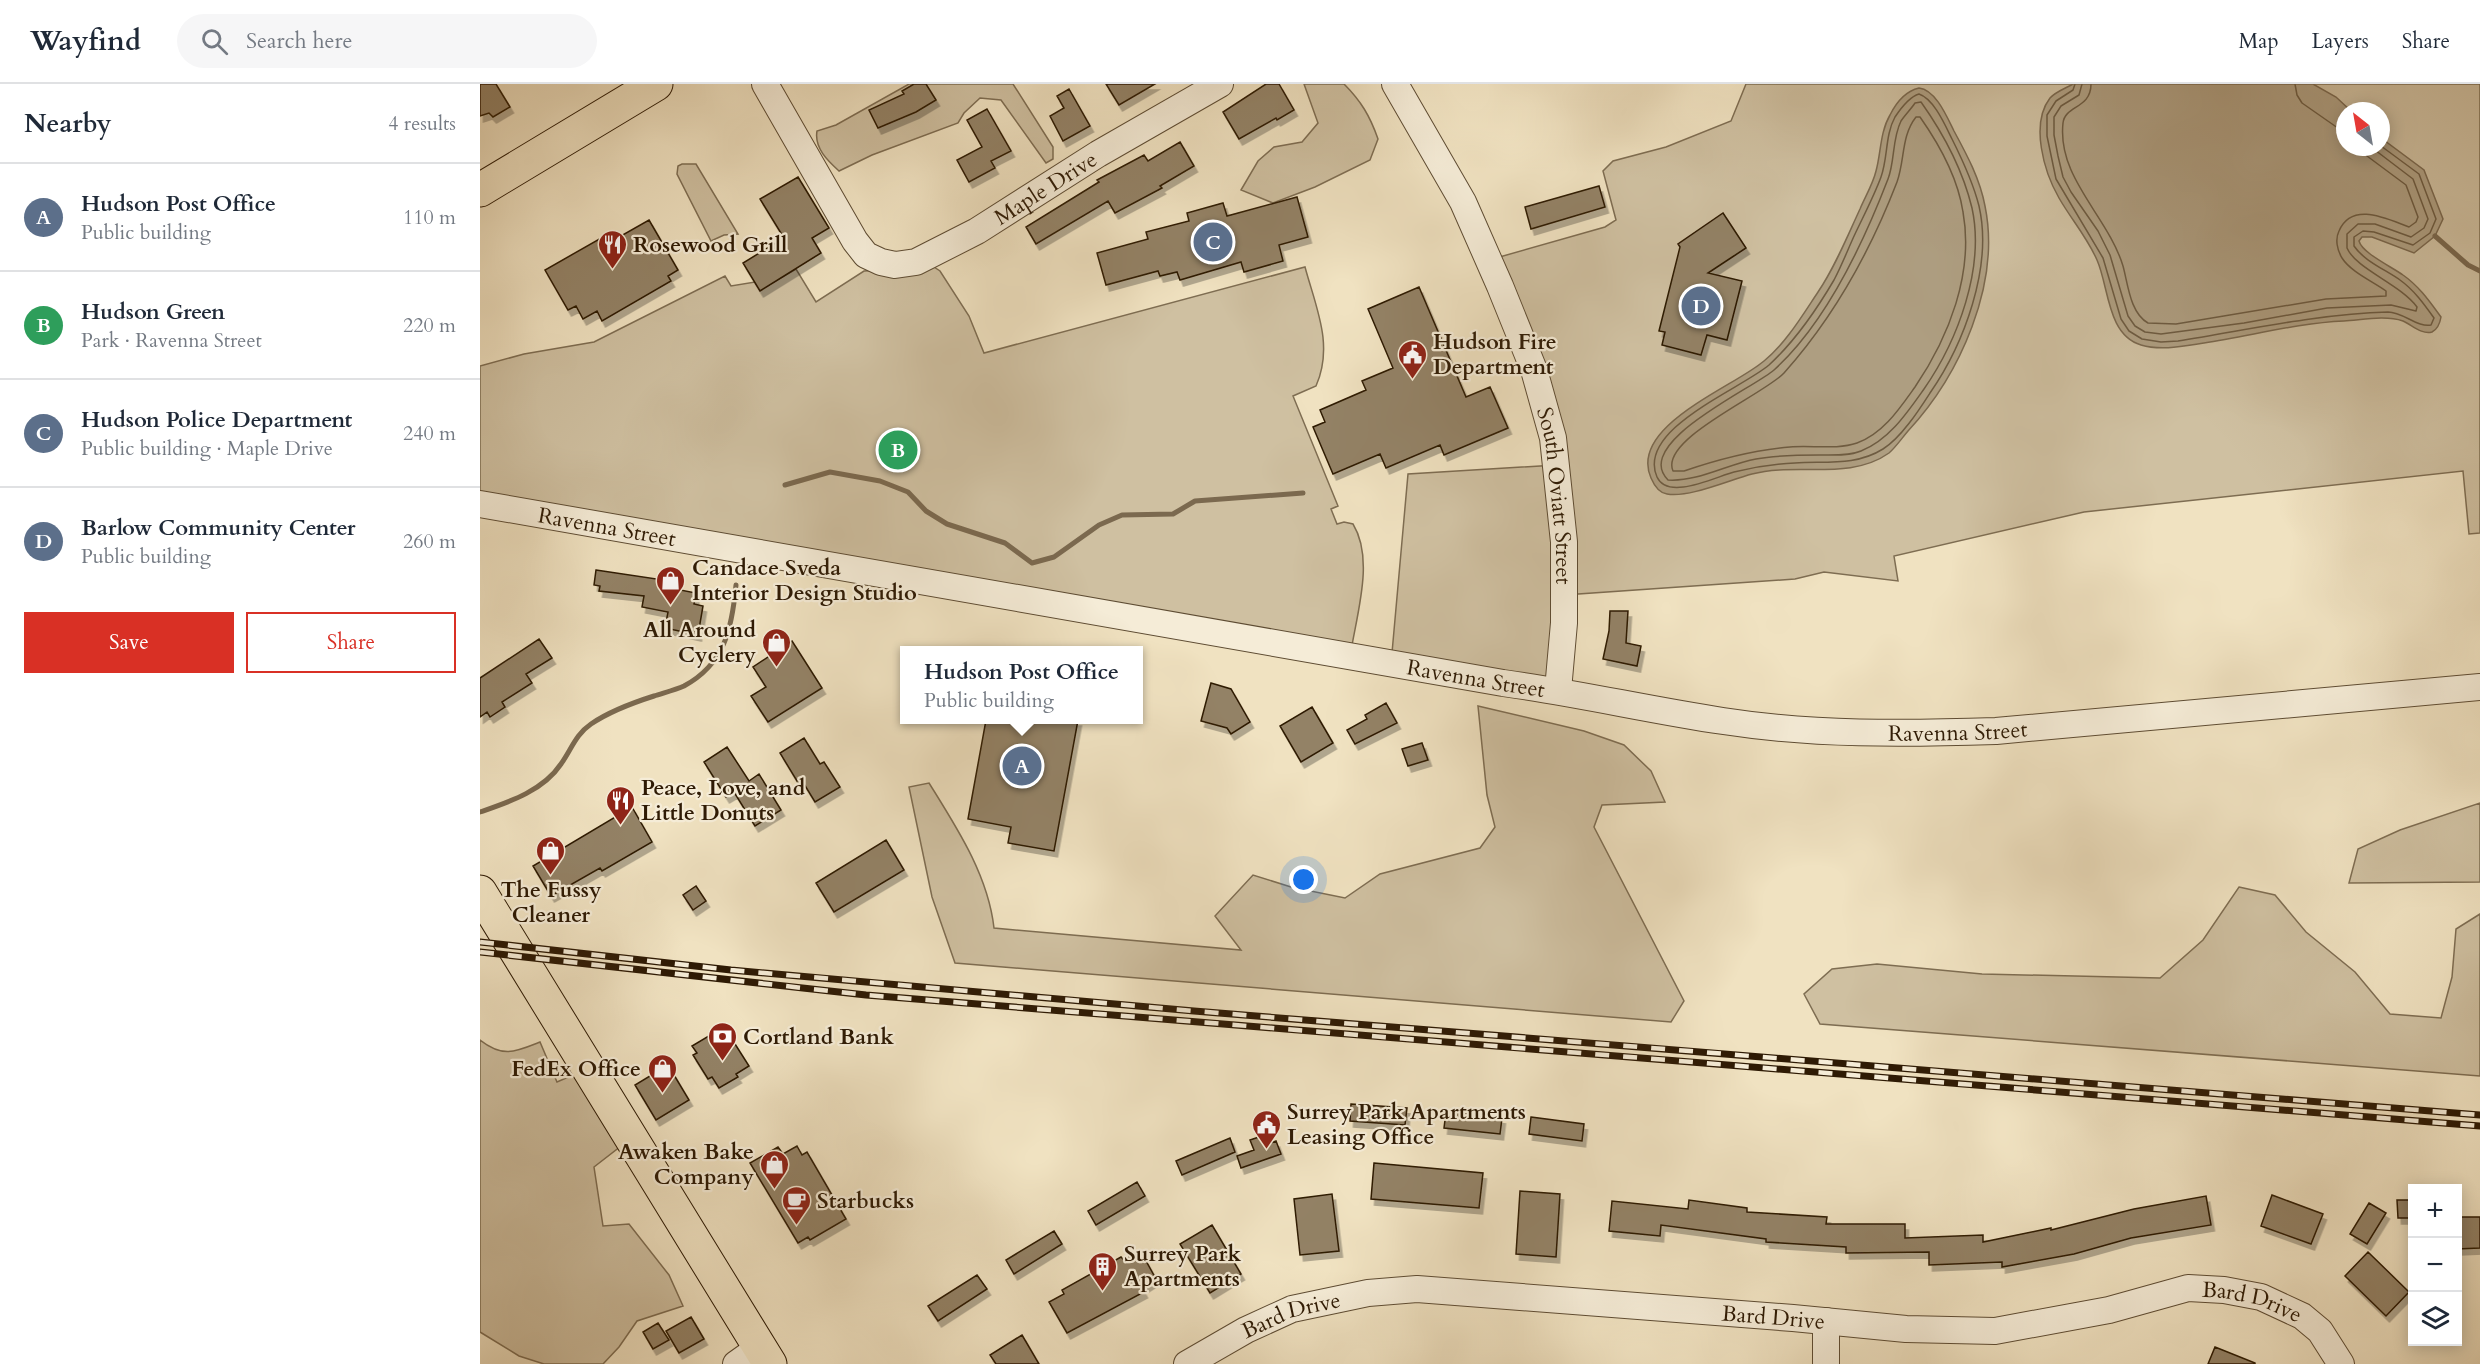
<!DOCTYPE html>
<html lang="en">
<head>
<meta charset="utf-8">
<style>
  :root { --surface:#fff; --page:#f6f6f7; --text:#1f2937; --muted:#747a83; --line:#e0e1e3; --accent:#d93025 }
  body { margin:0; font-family:Cardo,serif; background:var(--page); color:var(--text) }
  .controls { position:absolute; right:18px; bottom:18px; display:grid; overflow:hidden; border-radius:0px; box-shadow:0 3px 15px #0003 }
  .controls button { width:54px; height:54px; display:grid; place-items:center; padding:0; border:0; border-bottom:2px solid var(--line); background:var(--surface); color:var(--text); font:30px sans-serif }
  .compass { position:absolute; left:1856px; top:18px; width:54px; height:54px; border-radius:50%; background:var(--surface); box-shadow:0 3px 15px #0003; rotate:329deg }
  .you { position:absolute; left:824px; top:796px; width:21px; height:21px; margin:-15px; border:4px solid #fff; border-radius:50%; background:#1a73e8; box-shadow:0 0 0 9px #1a73e833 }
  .badge { display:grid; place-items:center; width:39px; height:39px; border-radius:50%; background:var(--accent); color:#fff; font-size:20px; font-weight:700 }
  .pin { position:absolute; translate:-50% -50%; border:3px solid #fff; box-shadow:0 2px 6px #0006 }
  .popup { position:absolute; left:420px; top:562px; width:243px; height:78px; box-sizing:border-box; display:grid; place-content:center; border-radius:0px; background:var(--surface); filter:drop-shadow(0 2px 4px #0005); font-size:20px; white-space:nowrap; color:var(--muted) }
  .popup b { font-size:22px; color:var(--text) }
  .popup::after { content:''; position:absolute; left:50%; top:100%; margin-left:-12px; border:12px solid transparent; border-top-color:var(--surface) }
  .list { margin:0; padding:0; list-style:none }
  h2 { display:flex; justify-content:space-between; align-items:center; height:78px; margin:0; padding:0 24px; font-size:26px }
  h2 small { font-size:20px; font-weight:400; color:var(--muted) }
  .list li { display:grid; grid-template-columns:39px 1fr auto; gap:18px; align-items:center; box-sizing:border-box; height:108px; padding:0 24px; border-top:2px solid var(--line) }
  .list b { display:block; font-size:22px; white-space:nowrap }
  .list p { margin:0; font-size:20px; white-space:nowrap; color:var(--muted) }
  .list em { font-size:20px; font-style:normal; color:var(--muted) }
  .actions { display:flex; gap:12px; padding:18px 24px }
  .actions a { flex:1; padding:14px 0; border:2px solid var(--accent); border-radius:0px; text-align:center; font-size:21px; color:var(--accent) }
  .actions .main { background:var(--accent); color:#fff }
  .icon { flex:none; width:33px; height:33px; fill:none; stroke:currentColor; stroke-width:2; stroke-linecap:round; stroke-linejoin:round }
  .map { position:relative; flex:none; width:2000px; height:1280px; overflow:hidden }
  header { display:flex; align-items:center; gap:36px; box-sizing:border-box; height:84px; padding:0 30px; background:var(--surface); border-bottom:2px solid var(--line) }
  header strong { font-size:28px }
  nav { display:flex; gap:33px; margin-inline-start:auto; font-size:21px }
  .search { width:420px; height:54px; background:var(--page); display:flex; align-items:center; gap:15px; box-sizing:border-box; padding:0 21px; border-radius:33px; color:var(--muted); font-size:22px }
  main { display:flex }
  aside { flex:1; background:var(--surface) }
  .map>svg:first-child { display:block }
  .green { fill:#cfc0a1; stroke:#7e6d52; stroke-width:1.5; fill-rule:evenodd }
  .water { fill:#ae9e81; stroke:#7b694f; stroke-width:1.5 }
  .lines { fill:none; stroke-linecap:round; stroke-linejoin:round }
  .shore { stroke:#6e5c42; stroke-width:1.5 }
  .stream { stroke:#7b694f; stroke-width:5 }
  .building { fill:#938266; stroke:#2e1a04; stroke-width:1.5; filter:url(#shadow) }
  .minor-casing { stroke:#5e4c33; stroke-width:28 }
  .major-casing { stroke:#2e1a04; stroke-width:35 }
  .minor { stroke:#f5ecd7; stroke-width:26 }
  .major { stroke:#f0e2c1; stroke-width:33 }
  .rail-casing { stroke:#2e1a04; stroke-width:7 }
  .rail { stroke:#f5ecd7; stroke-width:4.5; stroke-dasharray:14; stroke-linecap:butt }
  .labels { text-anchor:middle; stroke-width:4.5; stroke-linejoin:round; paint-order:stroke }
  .street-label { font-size:22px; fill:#2e1a04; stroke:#f5ecd7 }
  .poi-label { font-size:22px; font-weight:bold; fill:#2e1a04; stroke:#f5ecd7; text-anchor:start }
</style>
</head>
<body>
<header>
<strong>Wayfind</strong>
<div class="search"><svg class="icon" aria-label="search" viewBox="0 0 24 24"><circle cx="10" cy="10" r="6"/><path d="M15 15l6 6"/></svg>Search here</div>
<nav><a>Map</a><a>Layers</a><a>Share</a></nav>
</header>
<main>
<aside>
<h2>Nearby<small>4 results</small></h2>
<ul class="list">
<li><span class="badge" style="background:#5c6f8a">A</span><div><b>Hudson Post Office</b><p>Public building</p></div><em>110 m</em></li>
<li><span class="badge" style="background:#2e9e5b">B</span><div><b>Hudson Green</b><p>Park · Ravenna Street</p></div><em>220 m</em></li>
<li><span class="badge" style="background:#5c6f8a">C</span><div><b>Hudson Police Department</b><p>Public building · Maple Drive</p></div><em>240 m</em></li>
<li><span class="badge" style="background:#5c6f8a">D</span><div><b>Barlow Community Center</b><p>Public building</p></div><em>260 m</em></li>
</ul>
<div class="actions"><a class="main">Save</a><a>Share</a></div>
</aside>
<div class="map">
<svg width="2000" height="1280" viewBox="0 0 2000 1280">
  <defs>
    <filter id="shadow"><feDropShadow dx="3.5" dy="6" stdDeviation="0" flood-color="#0004"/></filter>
  </defs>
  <rect width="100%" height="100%" fill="#f0e2c1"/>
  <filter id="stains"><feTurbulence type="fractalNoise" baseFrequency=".00333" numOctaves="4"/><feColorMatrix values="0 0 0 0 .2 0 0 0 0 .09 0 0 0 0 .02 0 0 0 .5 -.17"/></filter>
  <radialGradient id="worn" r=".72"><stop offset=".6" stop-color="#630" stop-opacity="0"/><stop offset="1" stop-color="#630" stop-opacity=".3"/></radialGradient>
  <path class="green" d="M429,0H533L573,63V75L566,79L521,16L500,14L484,29L478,39L392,71L359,87C348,77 334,64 337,47L356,41Z
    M824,0H864C881,17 890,32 898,55L890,76L835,103L793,119L761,106L778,77L794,63L822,58L838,39Z
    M1266,0H2000V449L1989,450L1983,387L1604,428L1414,472L1418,497L1344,488L1315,495L1084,511L1078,606L911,580L928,390L1076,381L1009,176L1125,143L1136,136L1123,87L1133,77L1186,63L1251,37ZM1865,27H1901V63H1865Z
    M202,80H216L258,150L244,151L231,157L197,90L198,82Z
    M454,183L460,187L489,232L504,269L825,183C836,224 854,261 836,302L813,312L858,422L851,425L857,440L864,438L873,440C895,476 876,532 870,573L0,420V282L44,270L114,258L245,192L251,202L275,198L280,206L316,185L336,218L384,187Z
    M998,622L1104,647L1144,661L1171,687L1185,718L1122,721L1114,743L1204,917L1191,938L475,879L452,813L429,703L449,699C477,744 508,791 514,844L761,866L735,832L773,791L811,803L865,814L900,790L1000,764L1015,743L1007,711Z
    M2000,719V798L1869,799L1878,765L1920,746Z
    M1759,803L1795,811L1826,848L1875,888L1910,930L1961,934L1972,893L1976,845L2000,830V992L1340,940L1324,910L1352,885L1397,880L1502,890L1680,894L1723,856Z
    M0,956C23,974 35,968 60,958L77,998L107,985L150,1055L114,1083L123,1142L149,1140L189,1191L203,1222L157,1237L139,1263L123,1280H64L39,1272L0,1248Z"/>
  <path class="water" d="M1593,0H1833L1856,13L1871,27H1865V63H1901V54L1944,86L1963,135L1955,152L1934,169L1892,153H1882L1879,157C1882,169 1912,183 1923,191C1939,202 1950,218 1961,233C1960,239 1958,245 1952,248C1942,251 1932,241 1923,237C1905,231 1882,236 1864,237C1817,239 1771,252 1724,259C1704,262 1681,267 1661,261C1627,251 1629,203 1617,176C1607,153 1591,135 1579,114C1564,88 1550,40 1570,14C1575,8 1586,4 1593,0Z
    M1439,4C1456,6 1467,33 1474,47C1487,71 1500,95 1505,122C1521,200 1480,291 1428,347C1422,354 1416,363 1409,369C1370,397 1316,378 1272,390C1249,396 1209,414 1187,410C1179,409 1174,401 1171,394C1148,342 1254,303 1284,277C1306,259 1322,232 1338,208C1355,183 1367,153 1380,125C1385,113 1393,100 1396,87C1401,69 1400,48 1410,31C1416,19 1426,7 1439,4Z"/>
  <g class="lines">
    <path class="shore" d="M1595,0L1593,6L1576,17L1567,31V52L1576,95L1623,174L1641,235L1649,247L1662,255L1681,258L1698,257C1768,246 1837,230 1908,228C1923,228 1938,244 1951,241L1954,234C1944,220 1934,206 1920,196C1906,186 1884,177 1874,162V153L1883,147L1894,148L1933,161L1950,149L1956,135L1939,90L1901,62
      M1602,0L1599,11L1581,22L1574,33V51L1578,72L1583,93L1591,108L1618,147L1630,171L1648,232L1655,242L1665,248L1681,250L1764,239L1847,224L1911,221L1936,227L1937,223C1920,200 1876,185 1867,164V150L1878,140H1895L1931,153L1944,144L1948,135L1933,95L1891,63
      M1611,0C1611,25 1585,21 1583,39C1577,94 1628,132 1643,182C1648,200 1650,229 1668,239L1696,240L1846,215L1906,212V207C1892,197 1871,188 1862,174C1857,166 1855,155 1859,147C1872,117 1907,135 1929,143L1936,138L1938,133L1926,101L1887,72L1880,63
      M1815,0L1817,11L1822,19L1865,49
      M1439,10C1454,15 1465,41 1472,55C1483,77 1493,98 1499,122C1513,183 1484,260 1450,309C1439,326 1421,354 1403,365C1376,382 1346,377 1315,379C1294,380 1274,383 1254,388C1235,393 1188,417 1177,393C1156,345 1261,305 1289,281C1314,258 1337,225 1354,196C1362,181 1368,165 1375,150C1384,131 1394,112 1401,93C1408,74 1405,51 1415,33C1421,24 1429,13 1439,10Z
      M1441,18C1463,49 1483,87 1492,124C1505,184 1478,256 1444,305C1427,329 1409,356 1381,367C1369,372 1353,371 1340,371C1319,371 1297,371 1276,375C1248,380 1218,398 1188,396C1151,359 1274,304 1294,286C1346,239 1383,160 1408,95C1415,77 1412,55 1421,37C1425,31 1431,25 1435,19Z
      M1436,33H1440C1459,60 1478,95 1483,128C1494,189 1469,253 1435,303C1420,324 1403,350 1377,359C1357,366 1331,361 1310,363C1273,366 1239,375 1204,387H1193C1179,355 1285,310 1304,289C1354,233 1390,168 1417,98C1425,76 1421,52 1436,33Z"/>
    <path class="stream" d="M1955,152L1988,181L2000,187
      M305,401L350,388L400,397L428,408L446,427L467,440L525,459L552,479L574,473L619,441L642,431L693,430L715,417L823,409
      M0,728C29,718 63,707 81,680C91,666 96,650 111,640C130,627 152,619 174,612C183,609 195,606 204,602C245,580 252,544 256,501"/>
  </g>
  <path class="building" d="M0,0H16L30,23L13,33L9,29L0,32Z
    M434,0H446L456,16L436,28L398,44L389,26L424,10L422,7Z
    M626,0H675L639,21Z
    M786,0H799L814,26L797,36L796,34L759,55L743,28Z
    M589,5L610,42L583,57L570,32L584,24L577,12Z
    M507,25L531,67L511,77L515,84L489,98L477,76L502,63L487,36Z
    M700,58L714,82L680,102L682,104L635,129L628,117L556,160L546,143L619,98L617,96L664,71L668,77Z
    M318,93L349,144L332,154L341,169L280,207L263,179L304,154L280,115Z
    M1119,102L1125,123L1051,145L1045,123Z
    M817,113L828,153L799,161L803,177L764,188L761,178L700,196L697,188L680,192L678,187L626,201L617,169L668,155L666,148L709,137L707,129L743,119L747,132Z
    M1243,129L1266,164L1228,189L1262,197L1247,256L1227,251L1221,271L1182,261L1185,248L1179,247L1200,163L1198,160Z
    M169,136L198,186L188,192L191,197L122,237L117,227L103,235L96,222L88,226L65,186L130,149L134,156Z
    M939,203L986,313L1010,303L1028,344L964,371L960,361L906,384L900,370L853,390L833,343L845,338L840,326L886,306L882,297L913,284L888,225Z
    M116,486L197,498L195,505L216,509L214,520L223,522L218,551L185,544L188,528L162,523L164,512L119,507L120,502L114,501Z
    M1130,527H1148L1146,559L1161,562L1157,582L1123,575L1129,547Z
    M59,555L72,574L46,590L52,599L22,618L25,623L10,633L7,628L0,633V594Z
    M312,557L342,604L288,638L271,612L286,603L273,583Z
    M731,599L751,605L770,638L751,650L747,644L721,637Z
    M906,619L917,639L875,660L867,646L887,635L885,631Z
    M832,623L853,659L821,678L800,642Z
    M506,636H598L574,767L528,759L531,743L488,735Z
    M324,654L340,680L344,678L360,703L335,718L321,695L317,697L300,669Z
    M942,659L948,676L928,682L922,665Z
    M247,663L269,697L279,690L301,726L275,742L254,708L246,713L224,678Z
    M152,723L172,758L122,787L120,784L71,812L53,782Z
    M406,756L424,786L354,828L336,799Z
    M216,802L226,817L213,826L203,811Z
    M248,949L269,982L256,990L258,993L239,1004L232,993L228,995L213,971L217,969L212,962L232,950L235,957Z
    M188,981L209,1016L176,1036L155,1001Z
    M871,1020L927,1024L925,1041L870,1037Z
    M966,1028L1022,1034L1020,1050L964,1044Z
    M1051,1033L1104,1040L1102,1057L1049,1050Z
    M785,1051L788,1060L796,1057L801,1070L761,1084L757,1072L774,1066L770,1056Z
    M750,1054L755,1068L702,1091L696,1077Z
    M317,1062L322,1071L327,1068L366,1135L330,1156L328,1153L318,1159L270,1079L298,1063L303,1070Z
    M894,1079L1003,1089L999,1124L891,1115Z
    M657,1098L665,1112L616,1141L608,1127Z
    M1040,1107L1080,1110L1076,1173L1036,1170Z
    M852,1110L859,1167L820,1171L814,1115Z
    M1792,1111L1843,1130L1831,1160L1781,1142Z
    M1726,1112L1731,1141L1651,1154L1594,1170L1522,1183V1178L1449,1181V1168L1366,1169V1163L1286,1158V1155L1181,1141L1180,1152L1129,1147L1132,1117L1208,1125L1209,1116L1267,1124V1128L1347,1133L1346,1140H1425V1154L1503,1151V1158L1571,1144V1146L1654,1125Z
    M1917,1116H1932V1134H1918Z
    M1889,1119L1906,1129L1887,1160L1870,1150Z
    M1977,1133H2000V1164L1977,1165Z
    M732,1141L761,1190L730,1209L700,1160Z
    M574,1147L582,1160L534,1190L526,1176Z
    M660,1166L676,1195L662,1204L664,1208L587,1249L569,1218L584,1210L582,1206L641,1173L643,1175Z
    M1888,1168L1929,1208L1906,1232L1865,1192Z
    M497,1191L507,1205L458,1237L448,1222Z
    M211,1233L224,1255L199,1269L186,1247Z
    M178,1239L189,1256L173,1265L163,1248Z
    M542,1251L559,1280H516L510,1271Z
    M1735,1263L1775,1279V1280H1728Z"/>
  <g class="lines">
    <defs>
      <g id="minor">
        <path id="s1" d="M285,0L375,157L386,171L401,178L415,181L436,178L497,147L618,70L740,0"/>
        <path id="s2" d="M915,0L983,118L1020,202L1054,286L1073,354L1084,458V539L1078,606"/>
        <path id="s3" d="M0,420L1023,599C1097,609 1169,626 1243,637C1333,651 1425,650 1516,647L2000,603"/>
        <path d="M256,1280L280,1263"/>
        <path id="s4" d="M707,1280L766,1246L812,1225L888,1209L937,1205L1313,1234L1426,1245L1515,1247L1629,1226L1708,1204L1744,1206L1781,1213L1822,1232L1840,1247L1861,1280"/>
        <path d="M1346,1280V1237"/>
      </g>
      <path id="major" d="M0,106L176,0
        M0,808L290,1280"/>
    </defs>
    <use href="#minor" class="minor-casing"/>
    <use href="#major" class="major-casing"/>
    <use href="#minor" class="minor"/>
    <use href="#major" class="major"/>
    <defs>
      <path id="rail" d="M0,858L251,886L714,927L2000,1031
        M0,868L386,911L2000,1042"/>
    </defs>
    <use href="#rail" class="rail-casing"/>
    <use href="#rail" class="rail"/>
  </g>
  <defs>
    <symbol id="restaurant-pin" viewBox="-11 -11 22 30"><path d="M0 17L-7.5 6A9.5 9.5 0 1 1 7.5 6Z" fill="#8f2418" stroke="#f5ecd7"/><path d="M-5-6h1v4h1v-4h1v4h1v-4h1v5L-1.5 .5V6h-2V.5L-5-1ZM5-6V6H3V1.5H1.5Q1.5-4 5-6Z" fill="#fff"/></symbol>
    <symbol id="civic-pin" viewBox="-11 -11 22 30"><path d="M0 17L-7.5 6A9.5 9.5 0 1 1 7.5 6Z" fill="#8f2418" stroke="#f5ecd7"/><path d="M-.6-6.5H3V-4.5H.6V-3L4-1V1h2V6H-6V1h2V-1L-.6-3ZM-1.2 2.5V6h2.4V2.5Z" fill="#fff"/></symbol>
    <symbol id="shop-pin" viewBox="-11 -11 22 30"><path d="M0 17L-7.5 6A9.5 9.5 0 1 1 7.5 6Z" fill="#8f2418" stroke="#f5ecd7"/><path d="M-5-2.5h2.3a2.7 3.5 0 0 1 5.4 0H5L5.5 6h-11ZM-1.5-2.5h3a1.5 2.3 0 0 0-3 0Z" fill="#fff"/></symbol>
    <symbol id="bank-pin" viewBox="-11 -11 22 30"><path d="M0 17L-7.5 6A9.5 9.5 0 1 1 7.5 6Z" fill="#8f2418" stroke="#f5ecd7"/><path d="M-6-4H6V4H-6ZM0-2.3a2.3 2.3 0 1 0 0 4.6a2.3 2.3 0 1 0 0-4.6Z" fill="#fff"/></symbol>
    <symbol id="cafe-pin" viewBox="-11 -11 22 30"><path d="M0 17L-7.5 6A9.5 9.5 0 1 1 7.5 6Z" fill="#8f2418" stroke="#f5ecd7"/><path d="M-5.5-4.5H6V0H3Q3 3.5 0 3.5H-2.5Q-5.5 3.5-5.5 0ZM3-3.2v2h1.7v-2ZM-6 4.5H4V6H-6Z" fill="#fff"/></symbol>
    <symbol id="building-pin" viewBox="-11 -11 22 30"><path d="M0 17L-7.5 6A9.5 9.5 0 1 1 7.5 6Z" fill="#8f2418" stroke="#f5ecd7"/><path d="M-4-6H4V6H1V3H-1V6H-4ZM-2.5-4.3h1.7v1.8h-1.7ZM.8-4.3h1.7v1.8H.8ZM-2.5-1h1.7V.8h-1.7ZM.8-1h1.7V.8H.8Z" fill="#fff"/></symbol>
  </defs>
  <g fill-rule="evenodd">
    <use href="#restaurant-pin" x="116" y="144" width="33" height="45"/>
    <use href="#civic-pin" x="916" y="254" width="33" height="45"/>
    <use href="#shop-pin" x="174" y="480" width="33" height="45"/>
    <use href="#shop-pin" x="280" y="542" width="33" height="45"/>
    <use href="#restaurant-pin" x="124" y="700" width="33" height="45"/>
    <use href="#shop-pin" x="54" y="750" width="33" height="45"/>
    <use href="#bank-pin" x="226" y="936" width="33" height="45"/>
    <use href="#shop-pin" x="166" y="968" width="33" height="45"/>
    <use href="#civic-pin" x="770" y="1024" width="33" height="45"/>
    <use href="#shop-pin" x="278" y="1064" width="33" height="45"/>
    <use href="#cafe-pin" x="300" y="1100" width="33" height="45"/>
    <use href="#building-pin" x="606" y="1166" width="33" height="45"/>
  </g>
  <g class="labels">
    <g class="street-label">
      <text dy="8" stroke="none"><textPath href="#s1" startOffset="400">Maple Drive</textPath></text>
      <text dy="8" stroke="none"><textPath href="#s2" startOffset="447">South Oviatt Street</textPath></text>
      <text dy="8" stroke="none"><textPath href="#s3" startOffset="129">Ravenna Street</textPath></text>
      <text dy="8" stroke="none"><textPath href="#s3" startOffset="1011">Ravenna Street</textPath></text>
      <text dy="8" stroke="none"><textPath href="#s3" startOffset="1497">Ravenna Street</textPath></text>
      <text dy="8" stroke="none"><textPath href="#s4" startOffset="1089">Bard Drive</textPath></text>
      <text dy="8" stroke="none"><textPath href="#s4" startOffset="116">Bard Drive</textPath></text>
      <text dy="8" stroke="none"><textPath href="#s4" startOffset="603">Bard Drive</textPath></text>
    </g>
    <g class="poi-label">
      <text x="153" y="168">Rosewood Grill</text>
      <text x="953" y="265">Hudson Fire<tspan x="953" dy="25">Department</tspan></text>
      <text x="212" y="491">Candace Sveda<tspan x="212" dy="25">Interior Design Studio</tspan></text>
      <text x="276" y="553" text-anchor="end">All Around<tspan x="276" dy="25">Cyclery</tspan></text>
      <text x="161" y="711">Peace, Love, and<tspan x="161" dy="25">Little Donuts</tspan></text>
      <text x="71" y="813" text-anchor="middle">The Fussy<tspan x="71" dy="25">Cleaner</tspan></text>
      <text x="263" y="960">Cortland Bank</text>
      <text x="161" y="992" text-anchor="end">FedEx Office</text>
      <text x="807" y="1035">Surrey Park Apartments<tspan x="807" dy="25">Leasing Office</tspan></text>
      <text x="274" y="1075" text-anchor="end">Awaken Bake<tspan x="274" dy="25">Company</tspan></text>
      <text x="337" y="1124">Starbucks</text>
      <text x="644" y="1177">Surrey Park<tspan x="644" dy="25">Apartments</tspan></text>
    </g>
  </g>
  <rect width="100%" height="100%" filter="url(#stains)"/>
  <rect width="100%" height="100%" fill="url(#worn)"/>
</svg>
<div class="controls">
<button>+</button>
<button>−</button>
<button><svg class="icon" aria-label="layers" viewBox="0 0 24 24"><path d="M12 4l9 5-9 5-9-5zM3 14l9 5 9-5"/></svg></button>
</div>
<svg class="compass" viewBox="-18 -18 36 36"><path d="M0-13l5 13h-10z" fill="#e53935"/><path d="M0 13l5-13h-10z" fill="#747a83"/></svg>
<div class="you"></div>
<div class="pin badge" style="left:542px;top:682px;background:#5c6f8a">A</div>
<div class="popup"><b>Hudson Post Office</b>Public building</div>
<div class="pin badge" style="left:418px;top:366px;background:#2e9e5b">B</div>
<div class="pin badge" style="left:733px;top:158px;background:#5c6f8a">C</div>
<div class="pin badge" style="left:1221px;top:222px;background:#5c6f8a">D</div>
</div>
</main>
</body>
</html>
